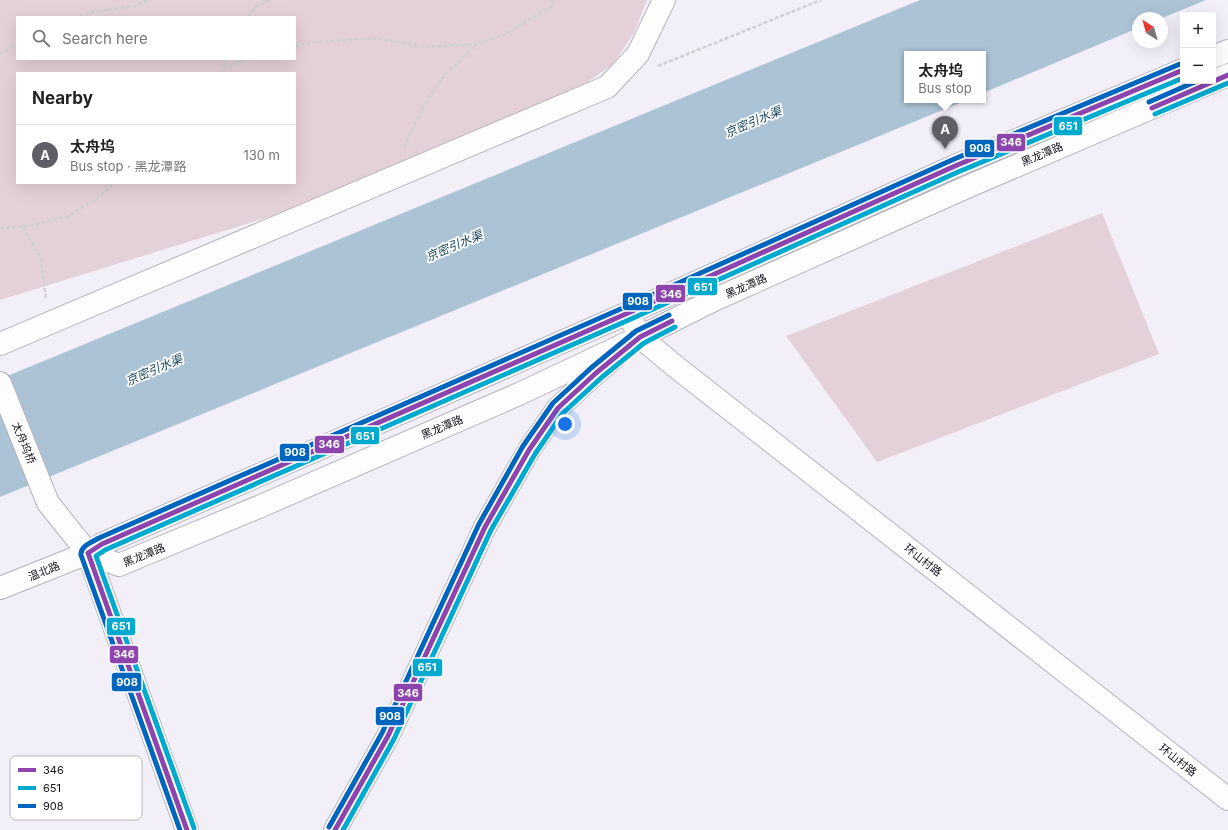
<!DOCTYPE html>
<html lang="en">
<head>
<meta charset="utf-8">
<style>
  :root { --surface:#fff; --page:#f6f6f6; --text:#222; --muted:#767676; --line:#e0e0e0; --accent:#615d67 }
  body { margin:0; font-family:Inter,"Noto Sans SC",sans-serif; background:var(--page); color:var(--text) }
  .controls { position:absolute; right:12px; top:12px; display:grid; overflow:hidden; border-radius:0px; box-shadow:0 4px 16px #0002 }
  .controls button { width:36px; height:36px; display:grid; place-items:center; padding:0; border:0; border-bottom:1px solid var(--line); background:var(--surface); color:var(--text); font:20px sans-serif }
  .compass { position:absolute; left:1132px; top:12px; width:36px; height:36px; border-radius:50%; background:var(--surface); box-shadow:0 4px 16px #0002; rotate:323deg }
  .you { position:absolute; left:565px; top:424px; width:14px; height:14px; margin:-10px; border:3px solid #fff; border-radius:50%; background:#1a73e8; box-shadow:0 0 0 6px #1a73e833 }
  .badge { display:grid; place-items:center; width:26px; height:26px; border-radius:50%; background:var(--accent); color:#fff; font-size:13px; font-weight:700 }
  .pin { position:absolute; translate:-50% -33px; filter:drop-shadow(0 1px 2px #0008) }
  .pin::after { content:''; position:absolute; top:21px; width:14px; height:12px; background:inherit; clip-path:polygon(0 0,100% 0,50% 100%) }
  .popup { position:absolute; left:904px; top:51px; width:82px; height:52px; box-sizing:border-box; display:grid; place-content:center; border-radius:0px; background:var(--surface); filter:drop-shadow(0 1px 3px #0005); font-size:13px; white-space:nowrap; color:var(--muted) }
  .popup b { font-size:15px; color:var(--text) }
  .popup::after { content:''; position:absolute; left:50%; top:100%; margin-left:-8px; border:8px solid transparent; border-top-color:var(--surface) }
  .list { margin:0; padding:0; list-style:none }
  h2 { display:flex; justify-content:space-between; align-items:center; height:52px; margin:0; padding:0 16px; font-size:17px }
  h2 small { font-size:13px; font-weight:400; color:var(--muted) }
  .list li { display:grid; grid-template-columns:26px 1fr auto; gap:12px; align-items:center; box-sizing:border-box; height:60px; padding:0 16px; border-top:1px solid var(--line) }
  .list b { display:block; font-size:15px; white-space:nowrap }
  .list p { margin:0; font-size:13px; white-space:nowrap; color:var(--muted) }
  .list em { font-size:13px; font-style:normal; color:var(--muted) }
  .icon { flex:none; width:22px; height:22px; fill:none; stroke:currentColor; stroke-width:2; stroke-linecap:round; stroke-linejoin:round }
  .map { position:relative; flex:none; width:1228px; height:830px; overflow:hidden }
  .search { position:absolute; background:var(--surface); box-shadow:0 4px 16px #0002; left:16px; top:16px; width:280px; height:44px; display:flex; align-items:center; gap:10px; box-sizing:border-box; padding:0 14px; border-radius:0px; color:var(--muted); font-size:15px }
  .panel { position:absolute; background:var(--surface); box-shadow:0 4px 16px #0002; left:16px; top:72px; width:280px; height:112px; border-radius:0px }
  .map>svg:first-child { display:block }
  .green { fill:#e4d0d8; fill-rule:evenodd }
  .water { fill:#abc3d4 }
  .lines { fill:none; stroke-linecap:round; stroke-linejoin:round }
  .minor-casing { stroke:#b6b3bc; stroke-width:24 }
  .major-casing { stroke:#b6b3bc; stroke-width:24 }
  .path { stroke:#d0d0d2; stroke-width:2.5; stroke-dasharray:4 2; stroke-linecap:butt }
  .minor { stroke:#fdfdfe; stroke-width:22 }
  .major { stroke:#fdfdfe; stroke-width:22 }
  .bus-1-casing { stroke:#fff; stroke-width:8 }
  .bus-2-casing { stroke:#fff; stroke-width:8 }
  .bus-3-casing { stroke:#fff; stroke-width:8 }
  .bus-1 { stroke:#8e44ad; stroke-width:5 }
  .bus-2 { stroke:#00a9ce; stroke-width:5 }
  .bus-3 { stroke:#0065bd; stroke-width:5 }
  .labels { text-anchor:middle; stroke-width:3.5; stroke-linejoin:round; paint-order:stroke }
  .street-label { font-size:11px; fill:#130f19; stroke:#fff }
  .water-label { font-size:12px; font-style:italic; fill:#124157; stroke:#fff }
  .key { fill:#fff; stroke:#b8b7ba; stroke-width:1 }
  .key-label { font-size:11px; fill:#130f19 }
  .line-badge { stroke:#fff; stroke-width:1.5 }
  .badge-label { font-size:11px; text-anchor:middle; font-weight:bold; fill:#fff }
</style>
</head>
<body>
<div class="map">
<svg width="1228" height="830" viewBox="0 0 1228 830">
  <rect width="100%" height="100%" fill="#f2eff9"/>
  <path class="green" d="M0,0H647L634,33L613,64L537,118L431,167L0,300ZM17,17H295V59H17ZM17,73H295V183H17Z
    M1102,213L1159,354L877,462L786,336Z"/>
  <path class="water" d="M920,0H1206L1162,18H1138V28L983,93V54H907V100H967L0,497V379Z"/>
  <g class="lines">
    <defs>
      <path id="minor" d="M628,313L640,337L676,367L1228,799
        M0,344L607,87L638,54L664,0
        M0,383L48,503L88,553"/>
      <path id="major" d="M1213,57L1228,51
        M88,553L119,565L261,506L519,394L640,337L716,299L967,187L1228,75
        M88,553L187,830
        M0,588L88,553L102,544L628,313L955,166L1183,70
        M335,830L388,736L485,527L529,450L558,408L596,373L614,358"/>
    </defs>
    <use href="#minor" class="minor-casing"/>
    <use href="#major" class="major-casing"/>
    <path class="path" d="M80,17L91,12L134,6L147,0
      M248,17L256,6L270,0
      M295,46L315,42L375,38L426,47L477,44L506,34L551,7L555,0
      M0,54L17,44
      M658,66L821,0
      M223,68L226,59
      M218,73L223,68L246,59
      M404,147L424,104L445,75L476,45
      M23,227L41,259L46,299
      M0,228L23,227L66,217L100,197L114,183"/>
    <use href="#minor" class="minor"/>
    <use href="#major" class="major"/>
    <defs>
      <path id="bus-1" d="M1152,108L1228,75
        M187,830L88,553L102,544L628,313L955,166L1183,70
        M335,830L388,736L485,527L529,450L558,408L596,373L640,337L672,321"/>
      <path id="bus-2" d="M1155,114L1228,83
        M194,828L96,556L105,550L631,319L958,172L1183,78
        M343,830L394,739L491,530L535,454L563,413L601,378L644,343L675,327"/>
      <path id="bus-3" d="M1149,102L1197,81
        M329,827L382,733L479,524L523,446L553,403L591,368L636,331L669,315
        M180,830L81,555C80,546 92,542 99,538L625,307L952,160L1180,64"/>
    </defs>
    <use href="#bus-1" class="bus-1-casing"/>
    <use href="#bus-2" class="bus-2-casing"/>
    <use href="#bus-3" class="bus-3-casing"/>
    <use href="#bus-1" class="bus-1"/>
    <use href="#bus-2" class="bus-2"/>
    <use href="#bus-3" class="bus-3"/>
  </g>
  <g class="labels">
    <g class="street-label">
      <text transform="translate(1042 154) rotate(-23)" y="4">黑龙潭路</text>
      <text transform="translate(746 286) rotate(-24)" y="4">黑龙潭路</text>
      <text transform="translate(442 427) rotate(-23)" y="4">黑龙潭路</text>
      <text transform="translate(24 443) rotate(68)" y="4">太舟坞桥</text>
      <text transform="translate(144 555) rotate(-22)" y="4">黑龙潭路</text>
      <text transform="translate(923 560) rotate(38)" y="4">环山村路</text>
      <text transform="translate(44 571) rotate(-22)" y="4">温北路</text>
      <text transform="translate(1178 760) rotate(38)" y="4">环山村路</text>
    </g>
    <g class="water-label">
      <text transform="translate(753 122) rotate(-23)" y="4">京密引水渠</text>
      <text transform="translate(454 246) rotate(-23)" y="4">京密引水渠</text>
      <text transform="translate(154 370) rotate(-23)" y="4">京密引水渠</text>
    </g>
  </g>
  <rect x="10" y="756" width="132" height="64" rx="6" class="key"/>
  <rect x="18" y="768" width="18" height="4" fill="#8e44ad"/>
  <rect x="18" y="786" width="18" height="4" fill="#00a9ce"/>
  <rect x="18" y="804" width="18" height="4" fill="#0065bd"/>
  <g class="key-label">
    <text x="43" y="774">346</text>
    <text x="43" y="792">651</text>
    <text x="43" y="810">908</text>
  </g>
  <g class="line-badge">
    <rect x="1053" y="116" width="30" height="20" rx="4" fill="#00a9ce"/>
    <rect x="996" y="133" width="30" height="19" rx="4" fill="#8e44ad"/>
    <rect x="964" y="139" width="31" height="19" rx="4" fill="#0065bd"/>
    <rect x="687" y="277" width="31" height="19" rx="4" fill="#00a9ce"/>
    <rect x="655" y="284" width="31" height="19" rx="4" fill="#8e44ad"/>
    <rect x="622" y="292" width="31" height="19" rx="4" fill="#0065bd"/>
    <rect x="350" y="426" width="30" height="19" rx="4" fill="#00a9ce"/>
    <rect x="314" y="435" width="31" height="19" rx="4" fill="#8e44ad"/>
    <rect x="279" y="443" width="31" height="19" rx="4" fill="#0065bd"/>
    <rect x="106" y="617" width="30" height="19" rx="4" fill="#00a9ce"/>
    <rect x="109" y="645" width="30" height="19" rx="4" fill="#8e44ad"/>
    <rect x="412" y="658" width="31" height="19" rx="4" fill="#00a9ce"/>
    <rect x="111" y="672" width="31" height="20" rx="4" fill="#0065bd"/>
    <rect x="393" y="683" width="30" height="19" rx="4" fill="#8e44ad"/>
    <rect x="375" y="706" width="30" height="20" rx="4" fill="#0065bd"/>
  </g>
  <g class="badge-label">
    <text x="1068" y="130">651</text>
    <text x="1011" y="146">346</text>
    <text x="980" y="152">908</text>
    <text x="703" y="291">651</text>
    <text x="671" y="298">346</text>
    <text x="638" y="305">908</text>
    <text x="365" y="440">651</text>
    <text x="329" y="448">346</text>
    <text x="295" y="456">908</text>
    <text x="121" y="630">651</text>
    <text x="124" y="658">346</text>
    <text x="427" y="671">651</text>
    <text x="127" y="686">908</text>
    <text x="408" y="697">346</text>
    <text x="390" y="720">908</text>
  </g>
</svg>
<div class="controls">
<button>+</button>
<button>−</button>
</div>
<svg class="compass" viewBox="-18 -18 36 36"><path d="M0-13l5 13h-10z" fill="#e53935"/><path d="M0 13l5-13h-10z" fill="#767676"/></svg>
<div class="you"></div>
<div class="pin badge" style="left:945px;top:149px">A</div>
<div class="popup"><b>太舟坞</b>Bus stop</div>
<div class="search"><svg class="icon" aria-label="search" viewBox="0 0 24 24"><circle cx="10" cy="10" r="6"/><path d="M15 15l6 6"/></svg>Search here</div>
<section class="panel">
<h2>Nearby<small></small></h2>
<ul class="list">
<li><span class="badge">A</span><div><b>太舟坞</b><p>Bus stop · 黑龙潭路</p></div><em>130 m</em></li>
</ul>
</section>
</div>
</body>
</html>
